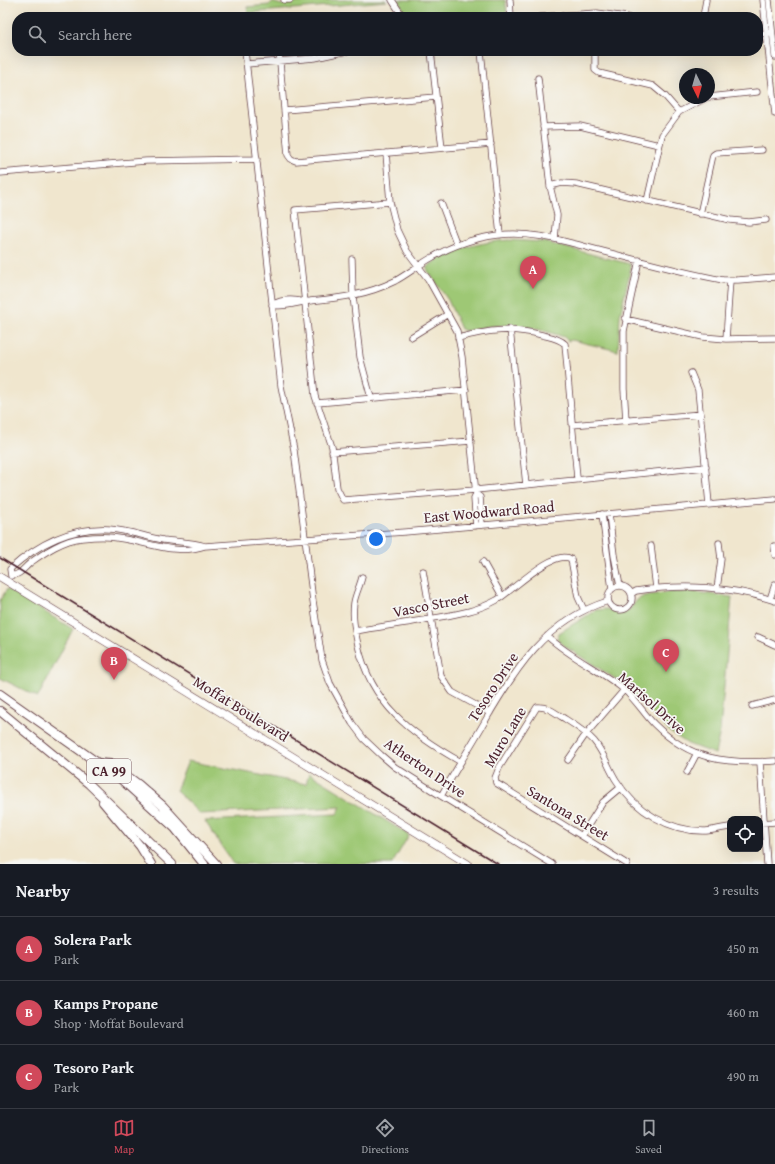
<!DOCTYPE html>
<html lang="en">
<head>
<meta charset="utf-8">
<style>
  :root { --surface:#171b24; --page:#242831; --text:#f1f3f6; --muted:#9ea1a6; --line:#363941; --accent:#d1495b }
  body { margin:0; font-family:"Gentium Book Plus",serif; background:var(--page); color:var(--text) }
  .controls { position:absolute; right:12px; bottom:12px; display:grid; overflow:hidden; border-radius:8px; box-shadow:0 4px 16px #0002 }
  .controls button { width:36px; height:36px; display:grid; place-items:center; padding:0; border:0; border-bottom:1px solid var(--line); background:var(--surface); color:var(--text); font:20px sans-serif }
  .compass { position:absolute; left:679px; top:68px; width:36px; height:36px; border-radius:50%; background:var(--surface); box-shadow:0 4px 16px #0002; rotate:175deg }
  .you { position:absolute; left:376px; top:539px; width:14px; height:14px; margin:-10px; border:3px solid #fff; border-radius:50%; background:#1a73e8; box-shadow:0 0 0 6px #1a73e833 }
  .badge { display:grid; place-items:center; width:26px; height:26px; border-radius:50%; background:var(--accent); color:#fff; font-size:13px; font-weight:700 }
  .pin { position:absolute; translate:-50% -33px; filter:drop-shadow(0 1px 2px #0008) }
  .pin::after { content:''; position:absolute; top:21px; width:14px; height:12px; background:inherit; clip-path:polygon(0 0,100% 0,50% 100%) }
  .list { margin:0; padding:0; list-style:none }
  h2 { display:flex; justify-content:space-between; align-items:center; height:52px; margin:0; padding:0 16px; font-size:17px }
  h2 small { font-size:13px; font-weight:400; color:var(--muted) }
  .list li { display:grid; grid-template-columns:26px 1fr auto; gap:12px; align-items:center; box-sizing:border-box; height:64px; padding:0 16px; border-top:1px solid var(--line) }
  .list b { display:block; font-size:15px; white-space:nowrap }
  .list p { margin:0; font-size:13px; white-space:nowrap; color:var(--muted) }
  .list em { font-size:13px; font-style:normal; color:var(--muted) }
  .icon { flex:none; width:22px; height:22px; fill:none; stroke:currentColor; stroke-width:2; stroke-linecap:round; stroke-linejoin:round }
  .map { position:relative; flex:none; width:775px; height:864px; overflow:hidden }
  .search { position:absolute; background:var(--surface); box-shadow:0 4px 16px #0002; left:12px; right:12px; top:12px; height:44px; display:flex; align-items:center; gap:10px; box-sizing:border-box; padding:0 14px; border-radius:16px; color:var(--muted); font-size:15px }
  .sheet { height:244px; background:var(--surface) }
  nav { display:flex; justify-content:space-around; align-items:center; box-sizing:border-box; height:56px; border-top:1px solid var(--line); background:var(--surface); font-size:11px; color:var(--muted) }
  nav a { display:grid; justify-items:center; gap:2px }
  nav .on { color:var(--accent) }
  .map>svg:first-child { display:block }
  .green { fill:#9ec874; stroke:#747450 }
  .lines { fill:none; stroke-linecap:round; stroke-linejoin:round }
  .minor-casing { stroke:#633d43; stroke-width:7 }
  .major-casing { stroke:#633d43; stroke-width:8 }
  .highway-casing { stroke:#633d43; stroke-width:10 }
  .minor { stroke:#fff; stroke-width:5.5 }
  .major { stroke:#fff; stroke-width:7 }
  .highway { stroke:#fff; stroke-width:8 }
  .rail { stroke:#4a1f2b; stroke-width:1.5 }
  .labels { text-anchor:middle; stroke-width:3.5; stroke-linejoin:round; paint-order:stroke }
  .shield { fill:#f6f6f2; stroke:#7e6067; stroke-width:1 }
  .shield-label { font-size:14px; font-weight:bold; fill:#4a1f2b }
  .street-label { font-size:15px; fill:#4a1f2b; stroke:#f6f6f2 }
</style>
</head>
<body>
<div class="map">
<svg width="775" height="864" viewBox="0 0 775 864">
  <rect width="100%" height="100%" fill="#f6f6f2"/>
  <filter id="ink" filterUnits="userSpaceOnUse"><feTurbulence type="fractalNoise" baseFrequency=".025" numOctaves="2"/><feDisplacementMap in="SourceGraphic" scale="8" xChannelSelector="R" yChannelSelector="G"/><feConvolveMatrix kernelMatrix="1 2 1 2 8 2 1 2 1" color-interpolation-filters="sRGB"/></filter>
  <filter id="wash" filterUnits="userSpaceOnUse"><feTurbulence type="fractalNoise" baseFrequency=".012" numOctaves="4" result="noise"/><feDisplacementMap in="SourceGraphic" scale="16" xChannelSelector="R" yChannelSelector="G"/><feGaussianBlur stdDeviation="0.9" result="paint"/><feColorMatrix in="noise" values="0 0 0 0 0 0 0 0 0 0 0 0 0 0 0 0 0 1.4 0 .05"/><feComposite in="paint" operator="in"/></filter>
  <g filter="url(#wash)">
    <rect width="100%" height="100%" fill="#f0e6ce"/>
    <path class="green" d="M311,0H386L387,1L248,13L247,7L269,5L272,2L282,5Z
      M398,0H505L507,11L503,15L477,17H408Z
      M508,240L544,242L630,264L631,267L620,316L618,351L572,340L568,341L564,337C528,325 504,321 466,331L461,329L448,300L428,271V267C446,249 484,242 508,240Z
      M7,589L73,629L38,697L0,678V600Z
      M668,592H694L732,597L720,731L715,754L688,744L670,732L625,685L566,647L557,639L559,633L596,610L607,609L624,613L630,609L637,600L644,596Z
      M188,761L306,784L309,773L409,835L392,864H233L205,821L337,814L341,807L200,814L176,791Z"/>
  </g>
  <g filter="url(#ink)">
    <g class="lines">
      <defs>
        <path id="minor" d="M284,0H290
          M392,0L403,17
          M510,0L511,17
          M763,0L775,114
          M769,0L775,57
          M540,17L597,13L627,17
          M703,17L706,0
          M758,34L769,33
          M245,51L281,386L294,450L313,601L322,660L330,683L352,723L364,739L381,755L395,767L441,796L552,864
          M279,51L288,155L291,159L296,161L491,144
          M431,51L442,148
          M481,51L500,235
          M595,51V70L599,73L653,86L665,96L679,112L662,135L647,201
          M247,64L315,58L347,51
          M538,78L550,186L557,215L555,239
          M709,97L757,92
          M285,110L436,97
          M679,112L706,98
          M543,127L580,126L659,145
          M386,153L390,202L397,230L407,251L428,279L457,331L462,357L476,494L474,498L476,526
          M0,173L146,161L257,159
          M550,186L562,183L576,184L730,220L749,222L766,220
          M390,202L295,210L315,396L332,447L337,488L343,500L476,490L706,467
          M441,203L457,245
          M700,214L713,155L716,153L762,150
          M352,259L353,296L360,357L371,398
          M272,305C286,308 297,302 310,301C340,298 367,295 395,281C408,274 420,264 433,257C453,245 475,238 498,235C529,231 560,240 590,248C634,259 678,272 723,280H738L775,277
          M272,305C282,299 293,299 304,302
          M625,319L703,337L726,339L730,280
          M510,329L526,485
          M411,337L448,314
          M458,338C488,330 512,327 542,335C550,337 559,338 565,344L577,478
          M726,339L775,338
          M691,373L698,390L709,504
          M317,403L466,390
          M626,420L624,389V331L639,260
          M572,425L701,414
          M332,452L471,441
          M476,494L480,497L482,525
          M602,514L612,589
          M609,514L614,555L620,586
          M651,546L656,588
          M774,546L775,555
          M483,562L502,596
          M423,571L441,676L452,692L490,713
          M11,576C20,575 23,569 30,563C45,552 63,540 82,538C91,537 101,536 109,537C142,539 173,557 205,546L405,532L775,499
          M11,576L10,569C38,544 70,527 109,529C128,530 145,537 163,540C177,542 192,542 205,546
          M362,577C360,586 355,595 354,603C352,618 355,631 358,645C371,704 411,734 461,762
          M608 598a12 12 0 1 1 24 0a12 12 0 1 1-24 0Z
          M717,589L721,559L719,543
          M631,594L636,591C681,584 732,586 775,601
          M770,599L775,584
          M355,631C378,627 401,624 424,620C449,615 474,613 497,600C512,591 554,548 571,559L578,597L584,610
          M547,636C571,658 598,669 622,688C635,698 643,713 654,724C691,761 726,764 775,761
          M758,637L775,645
          M752,706L775,700
          M568,760L586,734L624,690
          M760,762L767,864
          M687,772L697,753
          M441,796C455,771 470,747 484,723C515,669 546,620 608,601
          M760,823L775,822
          M582,835L603,802L621,787
          M627,864L496,783L495,778L499,768L537,707C547,706 554,712 562,717C573,724 585,731 594,741C604,753 608,767 616,780C635,811 670,832 706,831C714,830 722,828 730,827"/>
        <path id="major" d="M0,577L468,864"/>
        <path id="highway" d="M0,694L122,780L175,828L204,864
          M0,711L89,784L172,864
          M99,763L111,764L139,785L163,806L216,864
          M103,802L140,846L151,864"/>
      </defs>
      <use href="#minor" class="minor-casing"/>
      <use href="#major" class="major-casing"/>
      <use href="#highway" class="highway-casing"/>
      <use href="#minor" class="minor"/>
      <use href="#major" class="major"/>
      <use href="#highway" class="highway"/>
      <path class="rail" d="M0,558L498,864"/>
    </g>
  </g>
  <g class="labels">
    <rect class="shield" x="87" y="759" width="44" height="24" rx="3"/>
    <g class="shield-label">
      <text x="109" y="776">CA 99</text>
    </g>
    <g class="street-label">
      <text transform="translate(489 512) rotate(-5)" y="5">East Woodward Road</text>
      <text transform="translate(431 605) rotate(-11)" y="5">Vasco Street</text>
      <text transform="translate(493 687) rotate(-57)" y="5">Tesoro Drive</text>
      <text transform="translate(652 703) rotate(42)" y="5">Marisol Drive</text>
      <text transform="translate(241 709) rotate(32)" y="5">Moffat Boulevard</text>
      <text transform="translate(505 737) rotate(-59)" y="5">Muro Lane</text>
      <text transform="translate(425 768) rotate(34)" y="5">Atherton Drive</text>
      <text transform="translate(568 813) rotate(31)" y="5">Santona Street</text>
    </g>
  </g>
</svg>
<div class="controls">
<button><svg class="icon" aria-label="locate" viewBox="0 0 24 24"><circle cx="12" cy="12" r="6"/><path d="M12 2v4M12 18v4M2 12h4M18 12h4"/></svg></button>
</div>
<svg class="compass" viewBox="-18 -18 36 36"><path d="M0-13l5 13h-10z" fill="#e53935"/><path d="M0 13l5-13h-10z" fill="#9ea1a6"/></svg>
<div class="you"></div>
<div class="pin badge" style="left:533px;top:289px">A</div>
<div class="pin badge" style="left:114px;top:680px">B</div>
<div class="pin badge" style="left:666px;top:672px">C</div>
<div class="search"><svg class="icon" aria-label="search" viewBox="0 0 24 24"><circle cx="10" cy="10" r="6"/><path d="M15 15l6 6"/></svg>Search here</div>
</div>
<section class="sheet">
<h2>Nearby<small>3 results</small></h2>
<ul class="list">
<li><span class="badge">A</span><div><b>Solera Park</b><p>Park</p></div><em>450 m</em></li>
<li><span class="badge">B</span><div><b>Kamps Propane</b><p>Shop · Moffat Boulevard</p></div><em>460 m</em></li>
<li><span class="badge">C</span><div><b>Tesoro Park</b><p>Park</p></div><em>490 m</em></li>
</ul>
</section>
<nav>
<a class="on"><svg class="icon" aria-label="map" viewBox="0 0 24 24"><path d="M3 6l6-2 6 2 6-2v14l-6 2-6-2-6 2zM9 4v14M15 6v14"/></svg>Map</a>
<a><svg class="icon" aria-label="directions" viewBox="0 0 24 24"><path d="M12 3l9 9-9 9-9-9zM9 14v-3h6M13 9l2 2-2 2"/></svg>Directions</a>
<a><svg class="icon" aria-label="saved" viewBox="0 0 24 24"><path d="M7 4h10v16l-5-4-5 4z"/></svg>Saved</a>
</nav>
</body>
</html>
